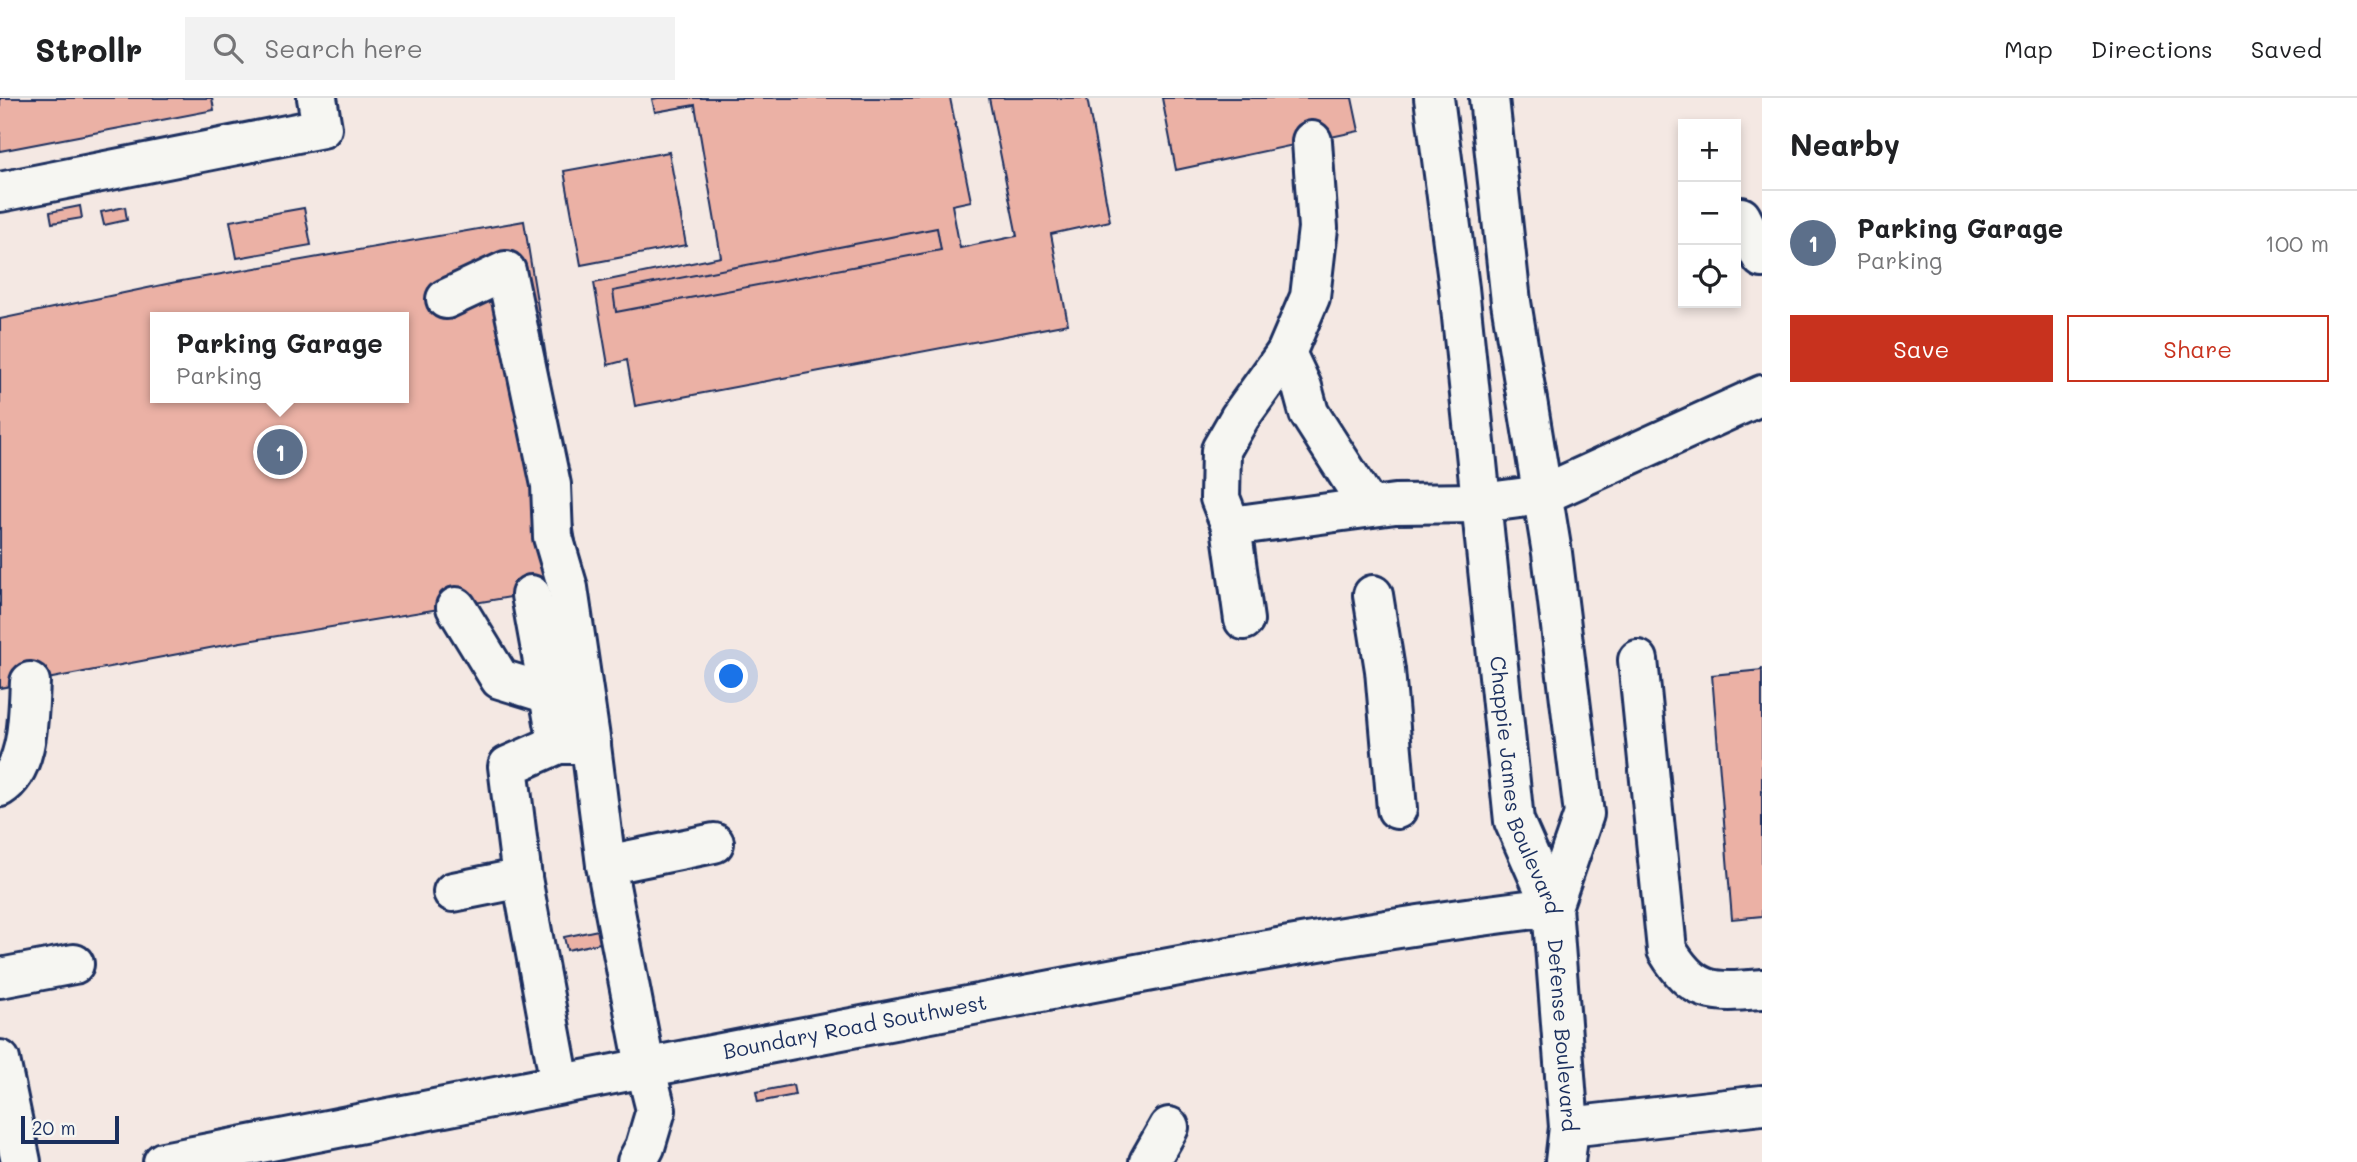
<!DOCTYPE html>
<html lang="en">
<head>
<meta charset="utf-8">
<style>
  :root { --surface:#fff; --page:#f2f2f2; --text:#202124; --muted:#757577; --line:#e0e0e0; --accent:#c8321e }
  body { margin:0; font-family:Mali,sans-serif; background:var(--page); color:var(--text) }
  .controls { position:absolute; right:21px; top:21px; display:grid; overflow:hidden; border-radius:0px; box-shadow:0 4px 10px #0003 }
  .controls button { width:63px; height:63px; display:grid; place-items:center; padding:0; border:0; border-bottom:2px solid var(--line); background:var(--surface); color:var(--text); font:35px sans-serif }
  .scale { position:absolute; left:21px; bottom:18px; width:98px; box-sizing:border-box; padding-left:7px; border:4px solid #1b2f5e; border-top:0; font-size:19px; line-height:24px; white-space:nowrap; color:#1b2f5e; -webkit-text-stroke:5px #f6f6f2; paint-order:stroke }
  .you { position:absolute; left:732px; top:579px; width:24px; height:24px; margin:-18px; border:5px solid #fff; border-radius:50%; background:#1a73e8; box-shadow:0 0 0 10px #1a73e833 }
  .badge { display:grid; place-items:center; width:46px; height:46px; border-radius:50%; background:var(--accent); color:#fff; font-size:23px; font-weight:700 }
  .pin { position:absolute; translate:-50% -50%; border:4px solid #fff; box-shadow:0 2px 7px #0006 }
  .popup { position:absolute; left:150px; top:214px; width:259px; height:91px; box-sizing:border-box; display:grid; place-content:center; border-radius:0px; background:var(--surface); filter:drop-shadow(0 2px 5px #0005); font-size:23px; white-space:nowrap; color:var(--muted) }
  .popup b { font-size:26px; color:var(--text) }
  .popup::after { content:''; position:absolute; left:50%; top:100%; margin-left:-14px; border:14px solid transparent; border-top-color:var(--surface) }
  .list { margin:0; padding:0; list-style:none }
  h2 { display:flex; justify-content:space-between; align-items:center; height:91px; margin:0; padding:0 28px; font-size:30px }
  h2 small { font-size:23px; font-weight:400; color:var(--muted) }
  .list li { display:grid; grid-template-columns:46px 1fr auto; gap:21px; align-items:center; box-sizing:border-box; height:105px; padding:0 28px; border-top:2px solid var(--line) }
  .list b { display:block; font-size:26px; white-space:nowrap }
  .list p { margin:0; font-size:23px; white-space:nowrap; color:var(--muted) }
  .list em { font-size:23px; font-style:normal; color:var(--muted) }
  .actions { display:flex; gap:14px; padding:21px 28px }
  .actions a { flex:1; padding:16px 0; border:2px solid var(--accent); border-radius:0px; text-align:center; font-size:24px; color:var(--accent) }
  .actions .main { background:var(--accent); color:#fff }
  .icon { flex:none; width:38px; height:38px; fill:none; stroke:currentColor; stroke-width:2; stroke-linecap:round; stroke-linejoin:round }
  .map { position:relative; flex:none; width:1762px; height:1064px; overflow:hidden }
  header { display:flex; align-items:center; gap:42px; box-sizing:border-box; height:98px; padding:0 35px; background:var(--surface); border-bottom:2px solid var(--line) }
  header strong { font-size:33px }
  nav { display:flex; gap:38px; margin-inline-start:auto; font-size:24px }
  .search { width:490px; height:63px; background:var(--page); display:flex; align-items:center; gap:18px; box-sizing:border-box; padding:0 24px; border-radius:0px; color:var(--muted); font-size:26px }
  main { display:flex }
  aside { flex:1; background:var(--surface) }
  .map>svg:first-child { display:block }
  .building { fill:#ebb1a5; stroke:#1b2f5e; stroke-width:2; fill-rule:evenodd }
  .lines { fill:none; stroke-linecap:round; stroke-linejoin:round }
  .minor-casing { stroke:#1b2f5e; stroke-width:44 }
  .minor { stroke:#f6f6f2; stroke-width:38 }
  .labels { text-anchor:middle; stroke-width:7; stroke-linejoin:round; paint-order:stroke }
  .street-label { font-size:21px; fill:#1b2f5e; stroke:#f6f6f2 }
</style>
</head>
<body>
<header>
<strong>Strollr</strong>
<div class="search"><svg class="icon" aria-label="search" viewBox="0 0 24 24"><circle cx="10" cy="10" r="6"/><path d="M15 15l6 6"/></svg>Search here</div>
<nav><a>Map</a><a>Directions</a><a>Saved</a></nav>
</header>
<main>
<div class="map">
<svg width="1762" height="1064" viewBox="0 0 1762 1064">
  <rect width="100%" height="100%" fill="#f4e8e3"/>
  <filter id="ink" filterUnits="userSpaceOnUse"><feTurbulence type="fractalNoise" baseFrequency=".0143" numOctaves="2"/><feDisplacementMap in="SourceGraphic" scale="14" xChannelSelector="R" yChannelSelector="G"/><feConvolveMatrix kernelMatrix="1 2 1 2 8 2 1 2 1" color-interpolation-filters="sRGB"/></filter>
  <g filter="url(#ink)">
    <path class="building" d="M0,0H212L214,12L0,53Z
      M658,0H950L971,103L952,107L960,150L1017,138L989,0H1087L1110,123L1051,136L1068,226L635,308L627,262L608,267L594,185L721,159L695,7L655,14L652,1ZM937,130L941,152L616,214L613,193Z
      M1162,0H1352L1359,33L1176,72Z
      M669,54L686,147L581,167L564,73Z
      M80,108L82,120L52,125L50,114Z
      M125,109L127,122L104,127L101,114Z
      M304,110L311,147L237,160L230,123Z
      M524,123L583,487L241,544L0,590V221L176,184ZM156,219H404V300H156Z
      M937,130L941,152L616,214L613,193Z
      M1762,569V818L1732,821L1712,577L1762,572Z
      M603,831L605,844L567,852L564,839Z
      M793,987L795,997L758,1004L756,994Z"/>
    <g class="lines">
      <defs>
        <g id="minor">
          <path id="s1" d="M1434,0L1459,190L1514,723L1552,809L1569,1029L1565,1064"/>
          <path d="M1489,0L1511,204L1552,455L1584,716L1552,809"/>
          <path d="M0,94L322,30L317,0"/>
          <path d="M1741,119L1762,160"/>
          <path d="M446,201L506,173L551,387L553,439L568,490L590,640L606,767"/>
          <path d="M1286,255L1302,289L1309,315L1369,409"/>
          <path d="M1231,428L1395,406L1481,405L1542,397L1762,297"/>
          <path d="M531,497L558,646"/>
          <path d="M1373,497L1385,572L1397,711"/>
          <path d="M456,509L500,581L549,596"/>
          <path d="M1244,522L1231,428L1220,400L1221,352L1240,319L1286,255L1310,199L1318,130L1312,43"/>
          <path d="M1638,562L1667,852C1694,897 1713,895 1762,891"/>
          <path d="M0,689C30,670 28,615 30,584"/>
          <path d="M522,780L508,668L558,646H591"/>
          <path d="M453,794L522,780L560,985"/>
          <path d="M0,880L74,866"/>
          <path d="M0,962L21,1064"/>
          <path d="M1569,1029L1762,1007"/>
          <path id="s2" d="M163,1064C442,1010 720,954 999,902C1183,867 1366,831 1552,809"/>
          <path d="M637,1064L645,1049L656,1012L645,968L606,767L714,745"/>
          <path d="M1149,1064L1169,1029"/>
        </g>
      </defs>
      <use href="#minor" class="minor-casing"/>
      <use href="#minor" class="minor"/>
    </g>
  </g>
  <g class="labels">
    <g class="street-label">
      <text dy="7" stroke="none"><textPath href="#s1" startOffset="695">Chappie James Boulevard</textPath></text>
      <text dy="7" stroke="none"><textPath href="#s2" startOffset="705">Boundary Road Southwest</textPath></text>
      <text dy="7" stroke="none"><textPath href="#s1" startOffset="950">Defense Boulevard</textPath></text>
    </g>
  </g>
</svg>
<div class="controls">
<button>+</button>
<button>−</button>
<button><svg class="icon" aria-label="locate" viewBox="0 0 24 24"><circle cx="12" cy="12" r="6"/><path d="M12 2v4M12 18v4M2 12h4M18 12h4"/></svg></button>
</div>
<div class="scale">20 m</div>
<div class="you"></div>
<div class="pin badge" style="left:280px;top:354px;background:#5c6f8a">1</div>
<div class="popup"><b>Parking Garage</b>Parking</div>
</div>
<aside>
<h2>Nearby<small></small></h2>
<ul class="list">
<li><span class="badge" style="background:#5c6f8a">1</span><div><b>Parking Garage</b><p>Parking</p></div><em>100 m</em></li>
</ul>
<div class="actions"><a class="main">Save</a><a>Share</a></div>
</aside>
</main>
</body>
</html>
